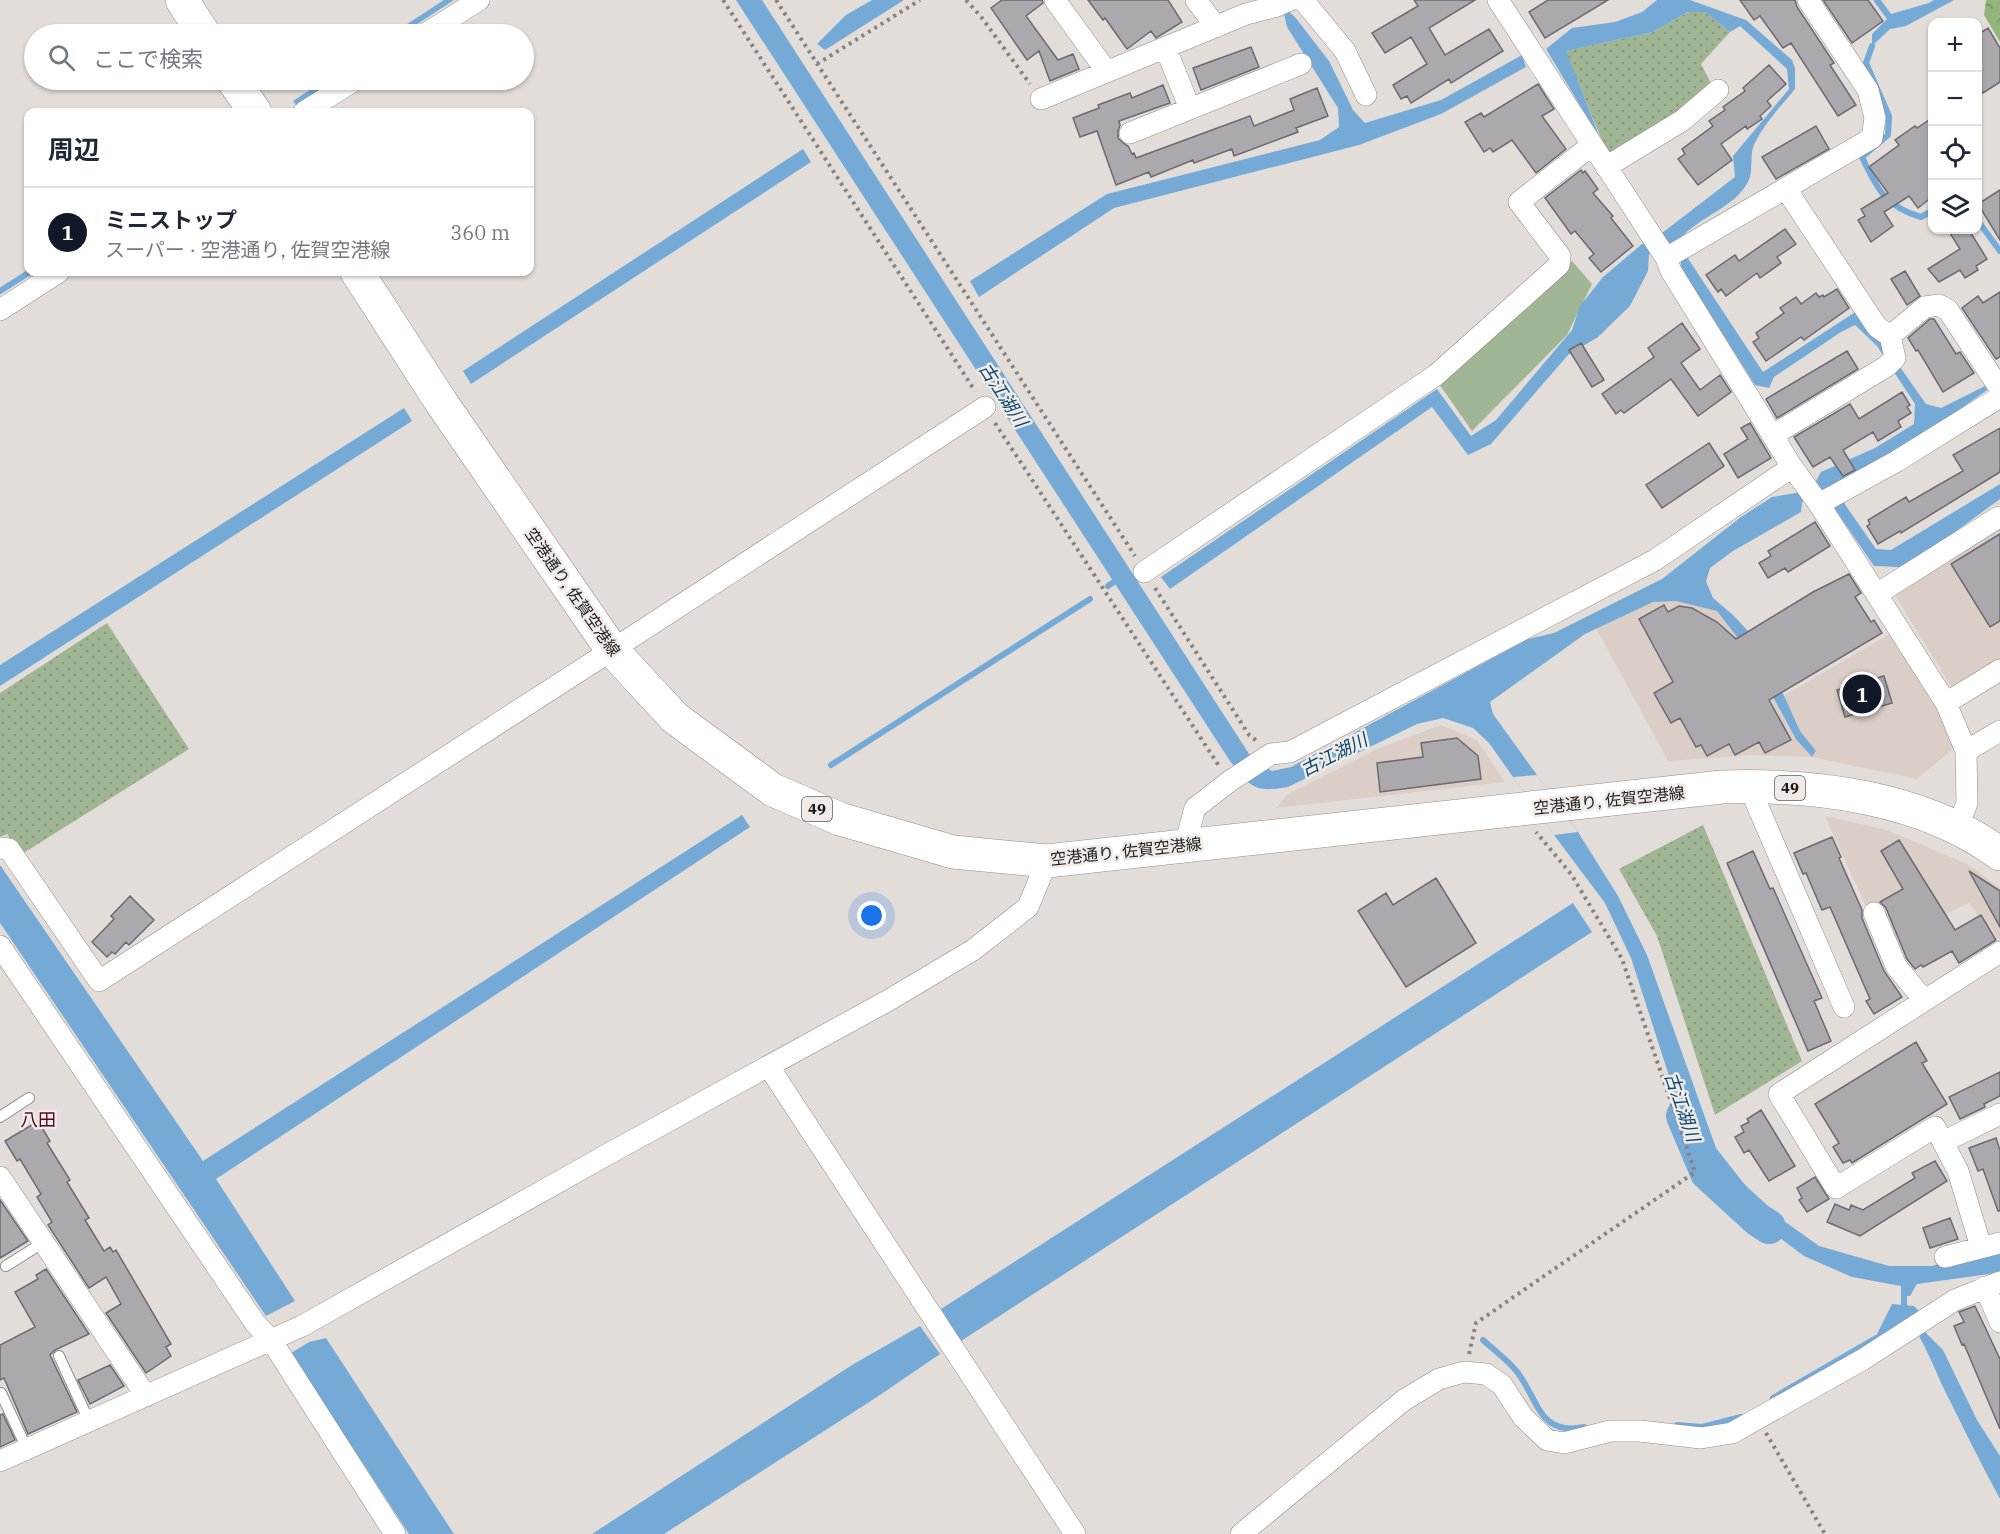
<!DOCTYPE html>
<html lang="ja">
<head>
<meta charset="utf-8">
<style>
  :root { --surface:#fff; --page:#f2f2f3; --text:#1f2937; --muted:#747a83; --line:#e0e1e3; --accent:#111827 }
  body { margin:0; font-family:"IBM Plex Serif","Noto Sans JP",serif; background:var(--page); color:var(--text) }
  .controls { position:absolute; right:18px; top:18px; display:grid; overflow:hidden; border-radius:12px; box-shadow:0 2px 4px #0004 }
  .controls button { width:54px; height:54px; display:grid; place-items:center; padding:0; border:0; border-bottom:2px solid var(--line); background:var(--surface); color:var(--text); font:30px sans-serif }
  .you { position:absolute; left:872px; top:916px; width:21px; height:21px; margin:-15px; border:4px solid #fff; border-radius:50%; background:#1a73e8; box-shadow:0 0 0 9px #1a73e833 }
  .badge { display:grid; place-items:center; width:39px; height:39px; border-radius:50%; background:var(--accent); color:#fff; font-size:20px; font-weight:700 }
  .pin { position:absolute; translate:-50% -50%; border:3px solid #fff; box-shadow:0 2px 6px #0006 }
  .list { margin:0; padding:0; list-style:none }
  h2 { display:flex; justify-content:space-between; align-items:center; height:78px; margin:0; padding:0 24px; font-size:26px }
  h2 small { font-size:20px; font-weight:400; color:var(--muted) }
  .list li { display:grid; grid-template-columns:39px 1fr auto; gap:18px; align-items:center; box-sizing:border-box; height:90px; padding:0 24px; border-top:2px solid var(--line) }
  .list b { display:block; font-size:22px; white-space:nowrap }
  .list p { margin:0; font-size:20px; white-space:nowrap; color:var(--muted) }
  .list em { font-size:20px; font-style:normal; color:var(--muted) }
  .icon { flex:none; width:33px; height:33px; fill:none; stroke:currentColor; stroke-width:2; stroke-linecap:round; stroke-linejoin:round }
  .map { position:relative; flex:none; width:2000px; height:1534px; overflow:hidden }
  .search { position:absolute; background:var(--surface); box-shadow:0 2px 4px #0004; left:24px; top:24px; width:510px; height:66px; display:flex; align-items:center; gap:15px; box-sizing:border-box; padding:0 21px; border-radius:33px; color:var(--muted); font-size:22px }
  .panel { position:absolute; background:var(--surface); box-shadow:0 2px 4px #0004; left:24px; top:108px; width:510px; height:168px; border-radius:12px }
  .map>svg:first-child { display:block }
  .built { fill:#dbcec6 }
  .grass { fill:url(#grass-dots) }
  .forest { fill:url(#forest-crowns) }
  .garden { fill:#a0b593 }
  .water { fill:#75aad7 }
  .pier { fill:#e3ddd9 }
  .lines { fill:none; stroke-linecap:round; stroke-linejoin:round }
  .stream { stroke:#75aad7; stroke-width:6 }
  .river { stroke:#75aad7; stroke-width:34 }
  .building { fill:#aba9ae; stroke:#6c6a70; stroke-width:1.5 }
  .service-casing { stroke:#938d8a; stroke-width:12 }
  .minor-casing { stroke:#938d8a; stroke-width:22 }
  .primary-casing { stroke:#938d8a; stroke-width:34 }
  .path { stroke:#878380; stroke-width:4; stroke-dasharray:3 4.5; stroke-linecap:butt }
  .service { stroke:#fff; stroke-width:10 }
  .minor { stroke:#fff; stroke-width:21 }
  .primary { stroke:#fff; stroke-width:33 }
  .labels { text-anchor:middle; stroke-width:5; stroke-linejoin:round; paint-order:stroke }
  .shield { fill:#f0ebe7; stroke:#5c5956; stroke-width:1.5 }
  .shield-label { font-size:15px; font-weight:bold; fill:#1c1a18 }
  .street-label { font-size:16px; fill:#1c1a18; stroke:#f0ebe7 }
  .water-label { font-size:18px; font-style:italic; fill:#074671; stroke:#f0ebe7 }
  .neighbourhood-label { font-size:18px; fill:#4f0a22; stroke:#f0ebe7 }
</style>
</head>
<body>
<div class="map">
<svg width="2000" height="1534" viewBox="0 0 2000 1534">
  <defs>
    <pattern id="grass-dots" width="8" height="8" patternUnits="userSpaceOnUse" patternTransform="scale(1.5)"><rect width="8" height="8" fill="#a0b593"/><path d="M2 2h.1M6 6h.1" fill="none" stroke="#899b7e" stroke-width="1.8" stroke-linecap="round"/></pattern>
    <pattern id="forest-crowns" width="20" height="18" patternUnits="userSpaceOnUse" patternTransform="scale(1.5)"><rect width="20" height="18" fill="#92b57d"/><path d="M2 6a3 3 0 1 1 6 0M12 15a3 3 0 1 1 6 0" fill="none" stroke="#769265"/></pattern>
  </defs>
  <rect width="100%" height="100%" fill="#e3ddd9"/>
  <path class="built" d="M2000,525V662L1954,691L1893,592Z
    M1685,581L1731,618L1778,699L1893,632L1942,707L1953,749L1917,779L1812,757L1754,755L1668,761L1592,621Z
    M1441,725L1477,740L1505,782L1276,808L1288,794L1377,749Z
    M1825,816L1887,830L1967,864L2000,888V942L1990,926L1985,927L1969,903L1883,944Z"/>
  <path class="grass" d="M1688,12H1705L1730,32L1701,64L1712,85L1682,111L1609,157L1565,51L1653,32Z
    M107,623L189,749L22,854L7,834L0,837V693Z
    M1703,825L1802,1061L1715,1115L1657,936L1619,869Z"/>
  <path class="forest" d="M1986,0H2000V42L1984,15Z"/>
  <path class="garden" d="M1572,261L1592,284L1567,335L1472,431L1437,381Z"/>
  <path class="water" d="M444,0H454L402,34H392Z
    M736,0H762L1253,760L1272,771L1291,767L1528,639L1554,633L1662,579L1741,517L1772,497L1796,493L1816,481L1821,472L1875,448L1914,424L1915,404L1877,346L1855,325L1841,332L1774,377L1769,388L1755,385L1681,268V258L1675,245L1666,243L1649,254L1648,271L1630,306L1598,337L1568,355L1491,444L1468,455L1432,407L1170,589L1161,577L1437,389L1471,436L1496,420L1572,330L1580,306L1603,277L1642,244L1662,233L1735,177L1733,156L1789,89L1787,69L1740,26L1730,32L1705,12H1688L1653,32L1566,51L1601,140L1546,49L1572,28L1615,22L1642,12L1657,0H1690L1746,20L1792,60L1795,68V89C1781,106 1763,125 1754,145C1749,156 1754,171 1748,182C1734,208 1700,216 1681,238L1689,260L1763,372L1857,311L1883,343L1926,404L1941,408L1985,386L1990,388L1932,429L1835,485L1846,506L1876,549L1891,550L2000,484V499L1925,554L1899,567L1874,566L1822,490L1802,502L1801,512L1733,551L1710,568L1706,581L1713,598L1733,615L1761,645L1800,731L1816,751L1812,757L1796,739L1748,651L1717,611L1676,601L1653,602L1585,634L1490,702L1493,714L1578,832L1618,896L1647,955L1716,1148L1760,1204L1819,1246L1889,1266H1931L2000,1252V1271L1989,1274L1917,1284L1910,1296H1901V1286L1852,1277L1804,1256L1747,1213L1693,1150L1631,958L1605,903L1554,835L1489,743L1473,728L1443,718L1417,724L1288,787C1253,793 1251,787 1230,761Z
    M872,0H904L825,50L817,44L846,15Z
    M1873,0H1881L1891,14L1929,3L1934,0H1954L1906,26L1890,29L1872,46V34L1887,19Z
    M1283,10L1288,11L1295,17L1329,61L1353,110L1365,123L1441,100L1522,55L1526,67L1441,114L1359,145L1114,208L979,297L970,281L1107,194L1320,140L1339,127L1338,108L1287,27Z
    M325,80H334L296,105L293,101Z
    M803,149L811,162L471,384L463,371Z
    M404,408L412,421L0,686V665Z
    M742,815L750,827L216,1179L295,1301L266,1316L0,923V865L203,1161Z
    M1573,903L1592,932L961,1341L941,1309Z
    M1892,1304L1914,1306L1920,1312L1916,1318L1926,1333L1943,1350L1977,1420L2000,1456V1499C1980,1462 1962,1425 1943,1387C1933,1365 1924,1342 1910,1321L1874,1340Z
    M920,1326L940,1354L877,1397L664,1534H592L852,1365Z
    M326,1338L454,1534H409L291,1353L309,1342Z"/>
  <path class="pier" d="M1537,775L1578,832L1554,835L1513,777Z"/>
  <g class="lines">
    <path class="stream" d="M1872,46L1866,63L1889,116L1888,135L1862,157C1877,189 1886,207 1921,217L1932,211
      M1978,221L2000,251
      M0,291L30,272
      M1108,586L1120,578
      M831,765L1090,599
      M1904,1289V1305L1906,1311
      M1483,1340C1495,1351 1509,1361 1518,1373C1539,1402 1540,1436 1584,1427
      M1773,1398L1876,1338
      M1677,1425L1702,1427L1741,1417"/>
    <path class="river" d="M1683,1116L1707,1173L1757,1219L1769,1227"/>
  </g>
  <path class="building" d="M1002,0H1042L1043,3L1026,16L1058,60L1073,54L1079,69L1050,81L1039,51L1027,60L991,8Z
    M1088,0H1168L1182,22L1156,38L1151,31L1127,49L1105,18L1103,20Z
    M1414,0H1475L1429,28L1445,55L1489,29L1503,51L1451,83L1449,79L1411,103L1407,96L1401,99L1393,85L1427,64L1411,37L1385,53L1372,33L1418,6Z
    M1548,0H1608L1545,38L1529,12Z
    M1740,0H1795L1797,7L1834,63L1830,65L1856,105L1838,116L1791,43L1783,48L1760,16L1754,20Z
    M1823,0H1868L1883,21L1852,43Z
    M1988,28L2000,48V82L1983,93L1977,84V35Z
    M1251,47L1259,67L1201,90L1193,68Z
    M1769,65L1786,84L1767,101L1771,106L1760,116L1762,119L1747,129L1746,126L1721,144L1732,160L1698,185L1678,159L1685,154L1682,149L1713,126L1709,121L1725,110L1723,107L1745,91L1743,88Z
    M1538,84L1554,109L1542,116L1566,149L1536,173L1512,140L1493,152L1490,148L1484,152L1465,122L1481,113L1484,117Z
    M1163,85L1170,103L1119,121L1120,125L1118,131V138L1123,143L1128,146L1132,154L1134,153L1136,158L1250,116L1254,126L1294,110L1290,99L1317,88L1328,116L1296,128L1298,132L1234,156L1232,149L1194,163L1193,160L1151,177L1149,172L1116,185L1097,131L1080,137L1073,118L1099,108L1098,105L1130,93L1132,98Z
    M1932,118V197L1918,208L1909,196L1884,212L1893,226L1871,242L1858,220L1865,216L1861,209L1888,193L1869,167L1899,145L1895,140L1915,126L1917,128Z
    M1816,126L1829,149L1776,179L1762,157Z
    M1581,170L1583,173L1585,171L1598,189L1593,193L1613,216L1611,218L1633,246L1601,272L1589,258L1594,254L1575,231L1571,234L1545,198Z
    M2000,190V240L1978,204Z
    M1785,229L1796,244L1777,257L1781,263L1760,278L1757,273L1726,296L1721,289L1718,292L1706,275L1735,255L1739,261Z
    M1948,230H1969L1987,259L1976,266L1978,270L1965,278L1960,270L1939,282L1928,269L1960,249Z
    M1905,271L1920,296L1907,305L1891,279Z
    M1837,289L1849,308L1804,340L1801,337L1766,361L1753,342L1759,338L1756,333L1784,313L1780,308L1796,297L1801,304L1816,293L1819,297L1823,295L1824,297Z
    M2000,292V357L1996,359L1962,308L1978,296L1983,303Z
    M1930,319H1934L1956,354L1960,352L1974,373L1943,392L1918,350L1916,351L1908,338Z
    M1682,323L1700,349L1681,363L1700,390L1720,375L1731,392L1698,416L1671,379L1624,413L1621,410L1616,414L1602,394L1654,357L1648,348Z
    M1581,343L1604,380L1592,387L1569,350Z
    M1847,351L1858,369L1777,418L1766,399Z
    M1902,392L1910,405L1907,407L1911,413L1898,421L1901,427L1878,441L1873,432L1843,450L1855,470L1843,476L1830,457L1813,467L1794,437L1850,404L1859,419Z
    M1750,423L1771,458L1738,478L1724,454L1748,439L1741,428Z
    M2000,428V472L1901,533L1900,531L1878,544L1867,526L1870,524L1868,520L1906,497L1909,502L1963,471L1953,455Z
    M1709,443L1724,466L1662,508L1646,485Z
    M1815,522L1830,546L1788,572L1785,568L1768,578L1759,563L1771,556L1768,551Z
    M2000,534V621L1990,627L1951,564Z
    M1849,574L1861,593L1855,597L1871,622L1874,620L1882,633L1769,700L1791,740L1765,753L1759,742L1735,755L1729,744L1707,756L1701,745L1696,747L1680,718L1671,723L1654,693L1673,682L1639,619L1664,605L1668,612L1679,606L1692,608L1717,622L1736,639L1813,592Z
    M1884,676L1892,703L1845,717L1837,690Z
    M1457,738L1478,756L1481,779L1380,792L1377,763L1423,757L1421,743Z
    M1832,837L1841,857L1839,858L1862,910V918L1884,971L1902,997L1874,1014L1866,1001L1870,999L1830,907L1822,910L1806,873L1803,874L1794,853Z
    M1899,840L1955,930L1981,915L1996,940L1959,963L1952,951L1923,967L1921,965L1915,969L1907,959L1886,908L1880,902L1903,889L1881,851Z
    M1753,851L1770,889L1773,888L1822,998L1814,1001L1831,1041L1808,1051L1727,863Z
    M1969,871L2000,891V927Z
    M1436,878L1476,943L1406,987L1358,911L1386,893L1393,905Z
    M130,896L154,920L129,945L126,942L115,954L112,952L107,957L92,942L114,919L111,916Z
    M1916,1042L1927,1061L1922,1063L1947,1104L1852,1163L1850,1160L1843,1163L1833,1147L1839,1143L1815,1104Z
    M2000,1072V1096L1984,1104L1985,1107L1960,1119L1949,1097Z
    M1761,1110L1795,1166L1769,1181L1749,1150L1744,1153L1735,1137L1744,1132L1741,1126L1749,1122L1747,1119Z
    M38,1121L50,1141L47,1143L70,1180L67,1182L89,1218L85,1220L104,1251L110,1247L113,1252L116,1250L171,1344L166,1347L171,1356L146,1373L106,1313L121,1304L106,1277L89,1288L48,1225L52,1222L37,1197L41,1194L20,1159L17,1161L5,1141Z
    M1996,1138L2000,1150V1211H1998L1983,1169L1978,1171L1969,1148Z
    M1935,1161L1947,1181L1860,1236L1827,1222L1835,1204L1849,1210L1851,1205L1863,1210L1915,1178L1912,1173Z
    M1815,1177L1829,1199L1807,1212L1799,1200L1802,1198L1797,1188Z
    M0,1200L28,1241L0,1258Z
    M1950,1218L1958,1239L1930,1248L1923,1228Z
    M46,1269L89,1334L55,1350L50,1355L77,1412L28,1434L4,1378L0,1380V1345L35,1327L15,1292L38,1279L36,1275Z
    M1975,1306L2000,1359V1429L1964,1344L1962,1345L1954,1326L1964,1322L1959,1312Z
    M110,1365L124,1386L90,1404L78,1380Z
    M3,1414L15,1440L0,1447V1415Z"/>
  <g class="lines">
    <defs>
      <path id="service" d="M0,1117L29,1098
        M6,1266L44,1242
        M59,1356L89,1421
        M1,1393L27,1449"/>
      <path id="minor" d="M1055,0L1107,72
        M1196,0L1216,27
        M1303,0L1345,51L1366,95
        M1498,0L1666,258L1671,271L1792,467L1819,504L1946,703L1966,751L1967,803L1957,828
        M425,34L479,0
        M1166,49L1190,109
        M1041,99L1246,14L1277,6L1290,0
        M304,112L355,80
        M1130,133L1301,64
        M1606,167L1683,120L1718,90
        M1786,189L1877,327L1890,336
        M1666,258L1872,138L1875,118L1868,90L1808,0
        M0,310L59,272
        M1773,435L1887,366L1895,358L1890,336L1925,307L1939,305L1948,310L2000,389
        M1819,504L1897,461L2000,397
        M1144,572L1436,375L1559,265L1560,256L1519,202L1592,145
        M1877,594L1999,517
        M1946,703L2000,670
        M1966,751L2000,731
        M1749,786L1844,1007
        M1185,845L1195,808L1230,781L1271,754L1290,752L1655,560L1792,467
        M0,848L9,849L99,981L612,650L985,407
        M1874,913L1896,966L1924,1000
        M0,946L255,1323L271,1340L395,1534
        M769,1067L1075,1534
        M1943,1142L2000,1114
        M0,1177L146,1396
        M1981,1247L1958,1171L1935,1127L1836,1188L1779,1094L2000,952
        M1945,1257L2000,1243
        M1985,1287L2000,1322
        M0,1461L302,1326L610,1153L889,1000L973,950L1028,907L1047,861
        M1241,1534L1404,1400L1439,1379L1464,1372L1486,1374L1502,1385L1523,1417L1547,1440L1564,1443L1610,1431H1640L1701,1438L1732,1433L1862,1360L1955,1300L2000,1282"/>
      <path id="primary" d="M182,0L204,34
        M233,80L255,112
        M357,272L441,402L612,650L675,718L773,790L840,819L953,852L1047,861L1722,787C1815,784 1923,797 2000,854"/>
    </defs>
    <use href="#service" class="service-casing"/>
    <use href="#minor" class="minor-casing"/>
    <use href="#primary" class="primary-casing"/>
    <path class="path" d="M723,0L975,391
      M776,0L1135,556
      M966,0L982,18L1030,84
      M817,64L920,0
      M995,423L1219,766
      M1155,588L1249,735L1257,741
      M1469,1354L1476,1323L1695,1172L1622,959L1571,874L1536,832
      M1766,1433L1825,1534"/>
    <use href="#service" class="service"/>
    <use href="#minor" class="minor"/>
    <use href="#primary" class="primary"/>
  </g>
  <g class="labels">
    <g class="shield">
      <rect x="1775" y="776" width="30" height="24" rx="4.5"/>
      <rect x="802" y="797" width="30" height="24" rx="4.5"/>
    </g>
    <g class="shield-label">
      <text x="1790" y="793">49</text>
      <text x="817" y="814">49</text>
    </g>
    <g class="street-label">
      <text transform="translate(573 592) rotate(55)" y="6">空港通り, 佐賀空港線</text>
      <text transform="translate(1609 800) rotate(-6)" y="6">空港通り, 佐賀空港線</text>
      <text transform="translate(1126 851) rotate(-6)" y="6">空港通り, 佐賀空港線</text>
    </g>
    <g class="water-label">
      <text transform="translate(1003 395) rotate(57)" y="6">古江湖川</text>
      <text transform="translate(1334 755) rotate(-27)" y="6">古江湖川</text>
      <text transform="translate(1682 1107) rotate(71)" y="6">古江湖川</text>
    </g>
    <g class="neighbourhood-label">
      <text x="38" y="1126">八田</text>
    </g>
  </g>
</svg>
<div class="controls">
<button>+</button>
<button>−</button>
<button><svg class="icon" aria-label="locate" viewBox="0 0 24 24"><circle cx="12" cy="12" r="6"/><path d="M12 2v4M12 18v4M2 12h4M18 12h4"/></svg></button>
<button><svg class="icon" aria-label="layers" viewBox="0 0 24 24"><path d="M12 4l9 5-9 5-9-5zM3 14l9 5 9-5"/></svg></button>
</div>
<div class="you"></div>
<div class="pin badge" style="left:1862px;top:694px">1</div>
<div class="search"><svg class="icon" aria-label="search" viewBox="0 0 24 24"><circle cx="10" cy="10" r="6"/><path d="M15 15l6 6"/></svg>ここで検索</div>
<section class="panel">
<h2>周辺<small></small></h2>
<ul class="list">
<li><span class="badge">1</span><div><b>ミニストップ</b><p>スーパー · 空港通り, 佐賀空港線</p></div><em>360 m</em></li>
</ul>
</section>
</div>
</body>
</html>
